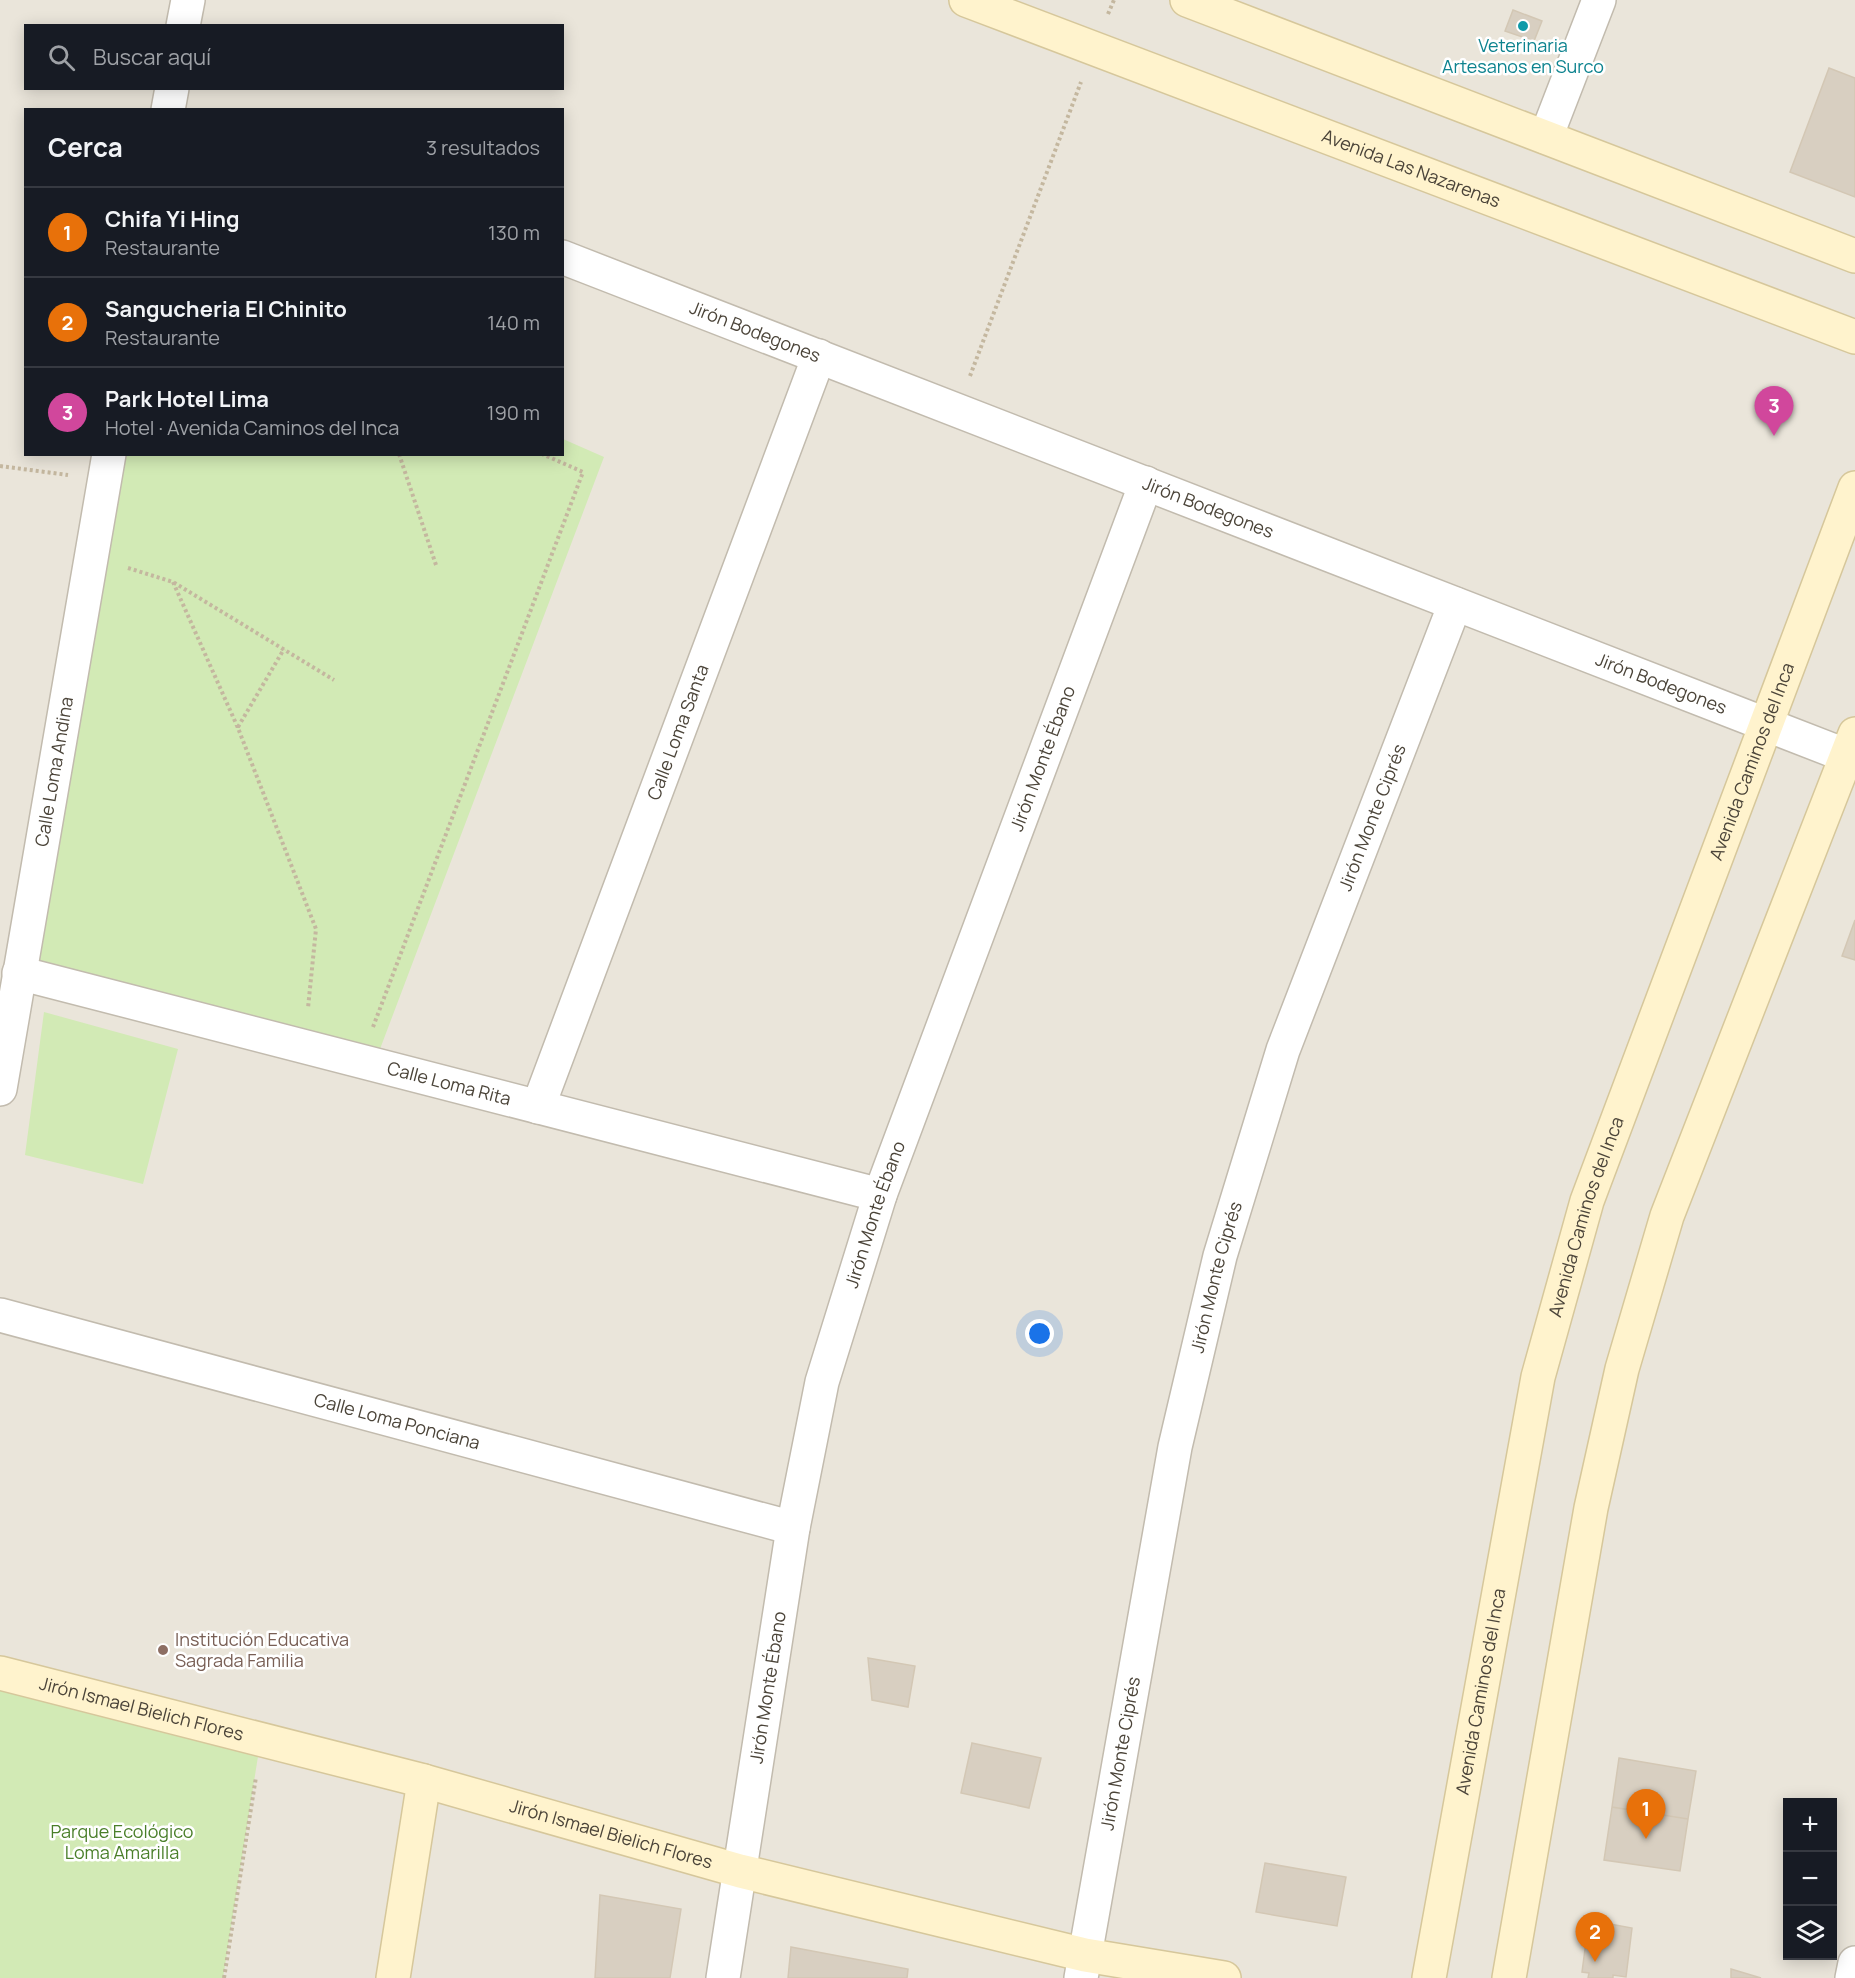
<!DOCTYPE html>
<html lang="es">
<head>
<meta charset="utf-8">
<style>
  :root { --surface:#171b24; --page:#242831; --text:#f1f3f6; --muted:#9ea1a6; --line:#363941; --accent:#0f766e }
  body { margin:0; font-family:Manrope,sans-serif; background:var(--page); color:var(--text) }
  .controls { position:absolute; right:18px; bottom:18px; display:grid; overflow:hidden; border-radius:0px; box-shadow:0 3px 15px #0003 }
  .controls button { width:54px; height:54px; display:grid; place-items:center; padding:0; border:0; border-bottom:2px solid var(--line); background:var(--surface); color:var(--text); font:30px sans-serif }
  .you { position:absolute; left:1040px; top:1334px; width:21px; height:21px; margin:-15px; border:4px solid #fff; border-radius:50%; background:#1a73e8; box-shadow:0 0 0 9px #1a73e833 }
  .badge { display:grid; place-items:center; width:39px; height:39px; border-radius:50%; background:var(--accent); color:#fff; font-size:20px; font-weight:700 }
  .pin { position:absolute; translate:-50% -50px; filter:drop-shadow(0 2px 3px #0008) }
  .pin::after { content:''; position:absolute; top:32px; width:21px; height:18px; background:inherit; clip-path:polygon(0 0,100% 0,50% 100%) }
  .list { margin:0; padding:0; list-style:none }
  h2 { display:flex; justify-content:space-between; align-items:center; height:78px; margin:0; padding:0 24px; font-size:26px }
  h2 small { font-size:20px; font-weight:400; color:var(--muted) }
  .list li { display:grid; grid-template-columns:39px 1fr auto; gap:18px; align-items:center; box-sizing:border-box; height:90px; padding:0 24px; border-top:2px solid var(--line) }
  .list b { display:block; font-size:22px; white-space:nowrap }
  .list p { margin:0; font-size:20px; white-space:nowrap; color:var(--muted) }
  .list em { font-size:20px; font-style:normal; color:var(--muted) }
  .icon { flex:none; width:33px; height:33px; fill:none; stroke:currentColor; stroke-width:2; stroke-linecap:round; stroke-linejoin:round }
  .map { position:relative; flex:none; width:1855px; height:1978px; overflow:hidden }
  .search { position:absolute; background:var(--surface); box-shadow:0 3px 15px #0003; left:24px; top:24px; width:540px; height:66px; display:flex; align-items:center; gap:15px; box-sizing:border-box; padding:0 21px; border-radius:0px; color:var(--muted); font-size:22px }
  .panel { position:absolute; background:var(--surface); box-shadow:0 3px 15px #0003; left:24px; top:108px; width:540px; height:348px; border-radius:0px }
  .map>svg:first-child { display:block }
  .residential { fill:#eae5da; fill-rule:evenodd }
  .green { fill:#d2eab5 }
  .building { fill:#d8cfc1; stroke:#d3c7b4; stroke-width:1.5 }
  .lines { fill:none; stroke-linecap:round; stroke-linejoin:round }
  .street-casing { stroke:#c2bbae; stroke-width:36 }
  .secondary-casing { stroke:#d6c79b; stroke-width:36 }
  .path { stroke:#c4b79f; stroke-width:4; stroke-dasharray:3 3; stroke-linecap:butt }
  .street { stroke:#fff; stroke-width:33 }
  .secondary { stroke:#fff3cd; stroke-width:33 }
  .culture-dot { fill:#0f9aa8; stroke:#fff; stroke-width:2 }
  .education-dot { fill:#8d6e63; stroke:#fff; stroke-width:2 }
  .labels { text-anchor:middle; stroke-width:5; stroke-linejoin:round; paint-order:stroke }
  .culture-label { font-size:18px; fill:#0d838f; stroke:#fff }
  .street-label { font-size:18px; fill:#4b4439; stroke:#fff }
  .education-label { font-size:18px; fill:#785e54; stroke:#fff; text-anchor:start }
  .park-label { font-size:18px; fill:#4a7f2a; stroke:#fff }
</style>
</head>
<body>
<div class="map">
<svg width="1855" height="1978" viewBox="0 0 1855 1978">
  <rect width="100%" height="100%" fill="#f6f3ec"/>
  <path class="residential" d="M0,0H1855V1978H0ZM26,26H562V88H26ZM26,110H562V454H26ZM1788,1802H1832V1956H1788Z"/>
  <path class="green" d="M563,439L604,457L380,1049L38,960L126,455L562,454Z
    M44,1012L178,1049L143,1184L25,1155Z
    M0,1685L259,1750L223,1978H0Z"/>
  <path class="building" d="M1513,10L1542,21L1534,41L1505,31Z
    M1829,68L1855,78V197L1790,172Z
    M1855,920V960L1842,956Z
    M868,1658L915,1666L908,1707L872,1700Z
    M972,1743L1041,1758L1029,1808L961,1793Z
    M1619,1758L1696,1771L1688,1819L1612,1807Z
    M1612,1807L1688,1819L1680,1871L1604,1860Z
    M1265,1863L1346,1877L1337,1926L1256,1912Z
    M600,1895L681,1909L670,1978H595Z
    M1610,1924L1632,1928L1626,1977L1613,1975V1978H1588L1589,1973L1582,1972L1587,1934L1608,1936Z
    M791,1947L908,1969L907,1978H788Z
    M1731,1969L1761,1978H1731Z"/>
  <g class="lines">
    <defs>
      <g id="street">
        <path d="M183,26L188,0"/>
        <path d="M168,110L172,88"/>
        <path d="M1546,137L1599,0"/>
        <path id="s1" d="M562,257L1855,759"/>
        <path id="s2" d="M19,973L880,1195"/>
        <path id="s3" d="M0,1089L109,454"/>
        <path id="s4" d="M538,1107L819,356"/>
        <path id="s5" d="M0,1315L793,1528"/>
        <path id="s6" d="M723,1978L793,1528L822,1382L880,1195L1146,483"/>
        <path id="s7" d="M1081,1978L1175,1447L1220,1256L1283,1050L1455,604"/>
        <path d="M1852,1978L1855,1963"/>
      </g>
      <g id="secondary">
        <path id="s8" d="M966,0L1855,337"/>
        <path d="M1187,0L1855,256"/>
        <path id="s9" d="M0,1673L424,1781L740,1871L1085,1955L1224,1978"/>
        <path d="M393,1978L424,1781"/>
        <path id="s10" d="M1429,1978L1538,1377L1587,1201L1855,488"/>
        <path d="M1509,1978L1591,1508L1622,1369L1667,1216L1855,734"/>
      </g>
    </defs>
    <use href="#street" class="street-casing"/>
    <use href="#secondary" class="secondary-casing"/>
    <path class="path" d="M1108,14L1114,0
      M970,376L1081,82
      M399,454L436,565
      M0,466L68,475
      M128,568L173,582L334,680
      M173,582L238,728L316,929L308,1008
      M238,727L284,649
      M373,1027L583,472L542,454
      M224,1978L256,1777"/>
    <use href="#street" class="street"/>
    <use href="#secondary" class="secondary"/>
  </g>
  <circle class="culture-dot" cx="1523" cy="26" r="6"/>
  <circle class="education-dot" cx="163" cy="1650" r="6"/>
  <g class="labels">
    <g class="culture-label">
      <text x="1523" y="52">Veterinaria<tspan x="1523" dy="21">Artesanos en Surco</tspan></text>
    </g>
    <g class="street-label">
      <text dy="6" stroke="none"><textPath href="#s8" startOffset="476">Avenida Las Nazarenas</textPath></text>
      <text dy="6" stroke="none"><textPath href="#s1" startOffset="207">Jirón Bodegones</textPath></text>
      <text dy="6" stroke="none"><textPath href="#s1" startOffset="693">Jirón Bodegones</textPath></text>
      <text dy="6" stroke="none"><textPath href="#s1" startOffset="1179">Jirón Bodegones</textPath></text>
      <text dy="6" stroke="none"><textPath href="#s4" startOffset="400">Calle Loma Santa</textPath></text>
      <text dy="6" stroke="none"><textPath href="#s6" startOffset="1266">Jirón Monte Ébano</textPath></text>
      <text dy="6" stroke="none"><textPath href="#s10" startOffset="1263">Avenida Caminos del Inca</textPath></text>
      <text dy="6" stroke="none"><textPath href="#s3" startOffset="322">Calle Loma Andina</textPath></text>
      <text dy="6" stroke="none"><textPath href="#s7" startOffset="1200">Jirón Monte Ciprés</textPath></text>
      <text dy="6" stroke="none"><textPath href="#s2" startOffset="444">Calle Loma Rita</textPath></text>
      <text dy="6" stroke="none"><textPath href="#s6" startOffset="780">Jirón Monte Ébano</textPath></text>
      <text dy="6" stroke="none"><textPath href="#s10" startOffset="778">Avenida Caminos del Inca</textPath></text>
      <text dy="6" stroke="none"><textPath href="#s7" startOffset="714">Jirón Monte Ciprés</textPath></text>
      <text dy="6" stroke="none"><textPath href="#s5" startOffset="411">Calle Loma Ponciana</textPath></text>
      <text dy="6" stroke="none"><textPath href="#s6" startOffset="294">Jirón Monte Ébano</textPath></text>
      <text dy="6" stroke="none"><textPath href="#s10" startOffset="291">Avenida Caminos del Inca</textPath></text>
      <text dy="6" stroke="none"><textPath href="#s9" startOffset="146">Jirón Ismael Bielich Flores</textPath></text>
      <text dy="6" stroke="none"><textPath href="#s7" startOffset="228">Jirón Monte Ciprés</textPath></text>
      <text dy="6" stroke="none"><textPath href="#s9" startOffset="632">Jirón Ismael Bielich Flores</textPath></text>
    </g>
    <g class="education-label">
      <text x="175" y="1646">Institución Educativa<tspan x="175" dy="21">Sagrada Familia</tspan></text>
    </g>
    <g class="park-label">
      <text x="122" y="1838">Parque Ecológico<tspan x="122" dy="21">Loma Amarilla</tspan></text>
    </g>
  </g>
</svg>
<div class="controls">
<button>+</button>
<button>−</button>
<button><svg class="icon" aria-label="layers" viewBox="0 0 24 24"><path d="M12 4l9 5-9 5-9-5zM3 14l9 5 9-5"/></svg></button>
</div>
<div class="you"></div>
<div class="pin badge" style="left:1646px;top:1839px;background:#e8710a">1</div>
<div class="pin badge" style="left:1595px;top:1962px;background:#e8710a">2</div>
<div class="pin badge" style="left:1774px;top:436px;background:#d1479c">3</div>
<div class="search"><svg class="icon" aria-label="search" viewBox="0 0 24 24"><circle cx="10" cy="10" r="6"/><path d="M15 15l6 6"/></svg>Buscar aquí</div>
<section class="panel">
<h2>Cerca<small>3 resultados</small></h2>
<ul class="list">
<li><span class="badge" style="background:#e8710a">1</span><div><b>Chifa Yi Hing</b><p>Restaurante</p></div><em>130 m</em></li>
<li><span class="badge" style="background:#e8710a">2</span><div><b>Sangucheria El Chinito</b><p>Restaurante</p></div><em>140 m</em></li>
<li><span class="badge" style="background:#d1479c">3</span><div><b>Park Hotel Lima</b><p>Hotel · Avenida Caminos del Inca</p></div><em>190 m</em></li>
</ul>
</section>
</div>
</body>
</html>
